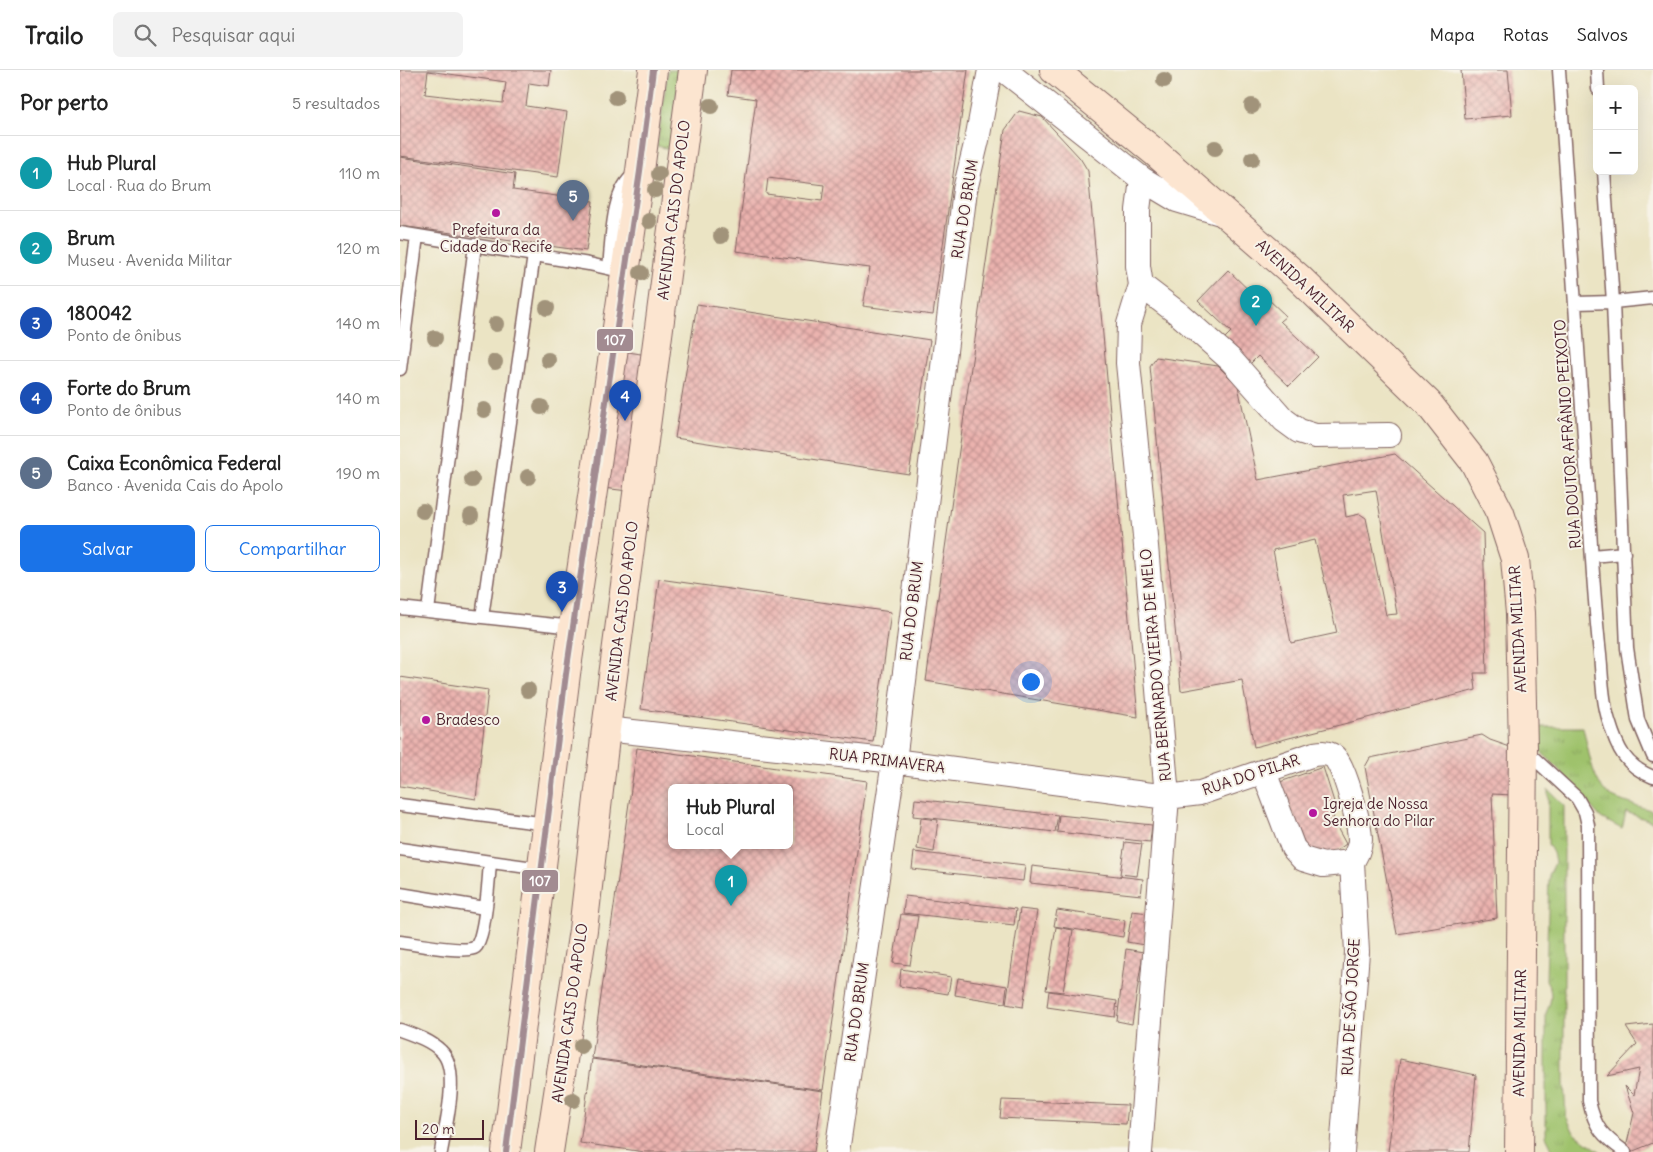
<!DOCTYPE html>
<html lang="pt">
<head>
<meta charset="utf-8">
<style>
  :root { --surface:#fff; --page:#f2f2f2; --text:#222; --muted:#767676; --line:#e0e0e0; --accent:#1a73e8 }
  body { margin:0; font-family:Delius,sans-serif; background:var(--page); color:var(--text) }
  .controls { position:absolute; right:15px; top:15px; display:grid; overflow:hidden; border-radius:8px; box-shadow:0 5px 20px #0002 }
  .controls button { width:45px; height:45px; display:grid; place-items:center; padding:0; border:0; border-bottom:1px solid var(--line); background:var(--surface); color:var(--text); font:25px sans-serif }
  .scale { position:absolute; left:15px; bottom:12px; width:69px; box-sizing:border-box; padding-left:5px; border:2px solid #4a1f2b; border-top:0; font-size:14px; line-height:18px; white-space:nowrap; color:#4a1f2b; -webkit-text-stroke:4px #f7f3e8; paint-order:stroke }
  .you { position:absolute; left:630px; top:611px; width:18px; height:18px; margin:-12px; border:4px solid #fff; border-radius:50%; background:#1a73e8; box-shadow:0 0 0 8px #1a73e833 }
  .badge { display:grid; place-items:center; width:32px; height:32px; border-radius:50%; background:var(--accent); color:#fff; font-size:16px; font-weight:700 }
  .pin { position:absolute; translate:-50% -41px; filter:drop-shadow(0 1px 2px #0008) }
  .pin::after { content:''; position:absolute; top:26px; width:18px; height:15px; background:inherit; clip-path:polygon(0 0,100% 0,50% 100%) }
  .popup { position:absolute; left:268px; top:714px; width:125px; height:65px; box-sizing:border-box; display:grid; place-content:center; border-radius:8px; background:var(--surface); filter:drop-shadow(0 1px 4px #0005); font-size:16px; white-space:nowrap; color:var(--muted) }
  .popup b { font-size:19px; color:var(--text) }
  .popup::after { content:''; position:absolute; left:50%; top:100%; margin-left:-10px; border:10px solid transparent; border-top-color:var(--surface) }
  .list { margin:0; padding:0; list-style:none }
  h2 { display:flex; justify-content:space-between; align-items:center; height:65px; margin:0; padding:0 20px; font-size:21px }
  h2 small { font-size:16px; font-weight:400; color:var(--muted) }
  .list li { display:grid; grid-template-columns:32px 1fr auto; gap:15px; align-items:center; box-sizing:border-box; height:75px; padding:0 20px; border-top:1px solid var(--line) }
  .list b { display:block; font-size:19px; white-space:nowrap }
  .list p { margin:0; font-size:16px; white-space:nowrap; color:var(--muted) }
  .list em { font-size:16px; font-style:normal; color:var(--muted) }
  .actions { display:flex; gap:10px; padding:15px 20px }
  .actions a { flex:1; padding:11px 0; border:1px solid var(--accent); border-radius:8px; text-align:center; font-size:18px; color:var(--accent) }
  .actions .main { background:var(--accent); color:#fff }
  .icon { flex:none; width:28px; height:28px; fill:none; stroke:currentColor; stroke-width:2; stroke-linecap:round; stroke-linejoin:round }
  .map { position:relative; flex:none; width:1253px; height:1082px; overflow:hidden }
  header { display:flex; align-items:center; gap:30px; box-sizing:border-box; height:70px; padding:0 25px; background:var(--surface); border-bottom:1px solid var(--line) }
  header strong { font-size:24px }
  nav { display:flex; gap:28px; margin-inline-start:auto; font-size:18px }
  .search { width:350px; height:45px; background:var(--page); display:flex; align-items:center; gap:12px; box-sizing:border-box; padding:0 18px; border-radius:8px; color:var(--muted); font-size:19px }
  main { display:flex }
  aside { flex:1; background:var(--surface) }
  .map>svg:first-child { display:block }
  .grass { fill:url(#grass-tufts); stroke:#74704c }
  .building { fill:url(#building-cross-hatch); fill-rule:evenodd }
  .lines { fill:none; stroke-linecap:round; stroke-linejoin:round }
  .lane-casing { stroke:#826461; stroke-width:15 }
  .street-casing { stroke:#826461; stroke-width:26 }
  .secondary-casing { stroke:#826461; stroke-width:30 }
  .lane { stroke:#fff; stroke-width:12 }
  .street { stroke:#fff; stroke-width:24 }
  .secondary { stroke:#fce5d0; stroke-width:28 }
  .bus-1-casing { stroke:#f7f3e8; stroke-width:10 }
  .bus-1 { stroke:#a28b91; stroke-width:6 }
  .tree { fill:#a1937a }
  .poi-dot { fill:#b5179e; stroke:#f7f3e8; stroke-width:2 }
  .labels { text-anchor:middle; stroke-width:4; stroke-linejoin:round; paint-order:stroke }
  .street-label { font-size:15px; fill:#4a1f2b; stroke:#f7f3e8 }
  .poi-label { font-size:15px; fill:#4a1f2b; stroke:#f7f3e8; text-anchor:start }
  .line-badge { stroke:#f7f3e8; stroke-width:2 }
  .badge-label { font-size:14px; text-anchor:middle; font-weight:bold; fill:#fff }
</style>
</head>
<body>
<header>
<strong>Trailo</strong>
<div class="search"><svg class="icon" aria-label="search" viewBox="0 0 24 24"><circle cx="10" cy="10" r="6"/><path d="M15 15l6 6"/></svg>Pesquisar aqui</div>
<nav><a>Mapa</a><a>Rotas</a><a>Salvos</a></nav>
</header>
<main>
<aside>
<h2>Por perto<small>5 resultados</small></h2>
<ul class="list">
<li><span class="badge" style="background:#0f9aa8">1</span><div><b>Hub Plural</b><p>Local · Rua do Brum</p></div><em>110 m</em></li>
<li><span class="badge" style="background:#0f9aa8">2</span><div><b>Brum</b><p>Museu · Avenida Militar</p></div><em>120 m</em></li>
<li><span class="badge" style="background:#1a4fb4">3</span><div><b>180042</b><p>Ponto de ônibus</p></div><em>140 m</em></li>
<li><span class="badge" style="background:#1a4fb4">4</span><div><b>Forte do Brum</b><p>Ponto de ônibus</p></div><em>140 m</em></li>
<li><span class="badge" style="background:#5c6f8a">5</span><div><b>Caixa Econômica Federal</b><p>Banco · Avenida Cais do Apolo</p></div><em>190 m</em></li>
</ul>
<div class="actions"><a class="main">Salvar</a><a>Compartilhar</a></div>
</aside>
<div class="map">
<svg width="1253" height="1082" viewBox="0 0 1253 1082">
  <defs>
    <pattern id="grass-tufts" width="24" height="20" patternUnits="userSpaceOnUse" patternTransform="scale(1.25)"><rect width="24" height="20" fill="#9fc26c"/><path d="M3 7l-1-3M5 7V3M7 7l1-3M15 17l-1-3M17 17v-4M19 17l1-3" fill="none" stroke="#8aa65e"/></pattern>
    <pattern id="building-cross-hatch" width="8" height="8" patternUnits="userSpaceOnUse" patternTransform="scale(1.25)"><rect width="8" height="8" fill="#ebb3af"/><path d="M0 0l8 8M0 8l8-8" fill="none" stroke="#c0918f"/></pattern>
  </defs>
  <rect width="100%" height="100%" fill="#f7f3e8"/>
  <filter id="ink" filterUnits="userSpaceOnUse"><feTurbulence type="fractalNoise" baseFrequency=".02" numOctaves="2"/><feDisplacementMap in="SourceGraphic" scale="10" xChannelSelector="R" yChannelSelector="G"/><feConvolveMatrix kernelMatrix="1 2 1 2 8 2 1 2 1" color-interpolation-filters="sRGB"/></filter>
  <filter id="wash" filterUnits="userSpaceOnUse"><feTurbulence type="fractalNoise" baseFrequency=".0096" numOctaves="4" result="noise"/><feDisplacementMap in="SourceGraphic" scale="20" xChannelSelector="R" yChannelSelector="G"/><feGaussianBlur stdDeviation="1.12" result="paint"/><feColorMatrix in="noise" values="0 0 0 0 0 0 0 0 0 0 0 0 0 0 0 0 0 1.4 0 .05"/><feComposite in="paint" operator="in"/></filter>
  <g filter="url(#wash)">
    <rect width="100%" height="100%" fill="#ebe4c4"/>
    <path class="grass" d="M268,0H280L270,79L257,76Z
      M1134,657H1183C1188,677 1192,712 1209,725C1217,731 1242,737 1253,741V752L1226,742L1222,759L1201,748L1151,691L1134,676Z
      M1148,719L1164,736V1012L1166,1046L1174,1063L1201,1082H1151V1076L1146,1066V943C1152,930 1153,922 1146,910L1149,805L1155,793L1153,783L1148,774Z"/>
    <g id="blocks">
      <path class="building" d="M0,0H151L149,16L129,13L126,36L167,42L158,107L0,86ZM28,1L106,12L103,33L25,24Z
        M331,0H568L533,245L463,236L470,198L336,181L356,29L328,25ZM368,108L424,115L422,131L366,124Z
        M1061,0H1108L1112,45L1065,49Z
        M619,41L642,47L680,88L688,101L738,647L526,611L605,60Z
        M0,87L115,104L113,120L193,131L186,181L0,156Z
        M828,200L861,232L866,227L886,246L880,251L918,287L889,316L858,286L850,294L824,269L831,262L798,231Z
        M297,234L530,270L509,404L275,368Z
        M222,281L247,285L228,421L203,418Z
        M756,287L818,296L838,316L858,410L995,384L1083,463L1087,603H1074L1076,620L854,677L842,610L781,621L750,296ZM976,420L997,544L986,545L966,448L960,444L946,447L943,425ZM915,470L937,563L891,573L873,480Z
        M259,509L491,542L473,672L241,639Z
        M0,607L88,620L76,729L0,716Z
        M1082,665L1090,670L1113,678V725L1092,724L1097,848L997,864L965,697L970,688Z
        M237,678L467,711L423,1020L192,988ZM272,717H390V775H272Z
        M923,697L935,735L933,750L946,774L929,786L910,787L880,712Z
        M515,729L658,745L655,762L513,746Z
        M659,745L752,755L750,772L657,762Z
        M521,748L538,750L534,782L517,779Z
        M725,772L742,774L737,806L720,804Z
        M514,782L625,795L623,811L512,799Z
        M632,796L743,809L741,825L630,813Z
        M505,826L616,839L614,855L503,843Z
        M620,839L637,841L623,937L606,934Z
        M657,840L725,850L723,867L654,856Z
        M732,841L749,843L744,875L727,872Z
        M501,844L518,846L510,895L493,893Z
        M656,857L673,860L663,922L646,920Z
        M726,879L743,882L732,954L717,951Z
        M501,899L551,907L548,924L499,916Z
        M558,908L607,916L605,933L555,925Z
        M649,921L717,931L715,947L647,937Z
        M1253,954V1073L1231,1082H1225L1234,1043L1225,1016L1234,1025L1239,999L1207,1006L1237,974L1226,957Z
        M192,989L423,1021L414,1082H245L180,1073Z
        M1000,989L1076,1005L1069,1082H988Z
        M602,1030L728,1035L726,1054L600,1048Z"/>
    </g>
  </g>
  <g filter="url(#ink)">
    <use href="#blocks" fill-opacity="0" stroke="#826461" stroke-width="1"/>
    <g class="lines">
      <defs>
        <path id="lane" d="M1159,0C1169,142 1179,284 1188,425C1191,478 1194,531 1200,584C1202,605 1202,630 1209,651C1217,678 1225,696 1253,707
          M1197,0L1198,19
          M1204,101L1213,232L1227,578L1238,650L1253,686
          M0,163L189,194L225,202
          M209,198C212,172 211,121 234,105
          M1176,233L1213,232L1253,228
          M0,299L17,166
          M1192,486L1224,483
          M0,538L173,557
          M28,541L75,175
          M82,547L134,185
          M1124,679L1177,728L1185,742L1188,755L1189,1031C1195,1059 1203,1066 1225,1082
          M0,735L147,754
          M0,779L141,799
          M0,824L85,838
          M0,872C16,874 61,883 74,878C85,874 89,806 90,792
          M0,960C14,965 30,970 41,981C61,1000 45,1057 41,1082"/>
        <path id="street" d="M604,0L742,109L777,130L827,145
          M741,215L779,244L831,290L884,350L899,361L915,366L989,365
          M206,659L494,691L767,727L800,723L914,684C921,683 927,682 933,686C944,692 960,756 960,770C960,778 956,785 952,792
          M864,702L893,778L903,789L923,795L952,792L957,882L942,1082
          M437,1082L494,691L565,120L577,70L590,0
          M740,1082L767,727L746,476L728,293L729,254L741,215L738,196V140L742,109"/>
        <path id="secondary" d="M654,0L757,84L899,208L1028,333L1074,392L1100,443L1115,489L1120,543L1123,678L1119,1082
          M106,1082L166,604L240,101L253,0
          M149,1082L183,860L206,659L293,0"/>
      </defs>
      <use href="#lane" class="lane-casing"/>
      <use href="#street" class="street-casing"/>
      <use href="#secondary" class="secondary-casing"/>
      <use href="#lane" class="lane"/>
      <use href="#street" class="street"/>
      <use href="#secondary" class="secondary"/>
      <defs>
        <path id="bus-1" d="M106,1082L166,604L240,101L253,0"/>
      </defs>
      <use href="#bus-1" class="bus-1-casing"/>
      <use href="#bus-1" class="bus-1"/>
    </g>
    <g class="tree">
      <circle cx="764" cy="10" r="8"/>
      <circle cx="216" cy="27" r="8"/>
      <circle cx="311" cy="36" r="8"/>
      <circle cx="852" cy="36" r="8"/>
      <circle cx="815" cy="78" r="8"/>
      <circle cx="852" cy="89" r="8"/>
      <circle cx="259" cy="104" r="8"/>
      <circle cx="255" cy="120" r="8"/>
      <circle cx="249" cy="151" r="8"/>
      <circle cx="321" cy="166" r="8"/>
      <circle cx="241" cy="203" r="8"/>
      <circle cx="147" cy="238" r="8"/>
      <circle cx="96" cy="254" r="8"/>
      <circle cx="35" cy="268" r="8"/>
      <circle cx="148" cy="290" r="8"/>
      <circle cx="95" cy="292" r="8"/>
      <circle cx="141" cy="337" r="8"/>
      <circle cx="84" cy="340" r="8"/>
      <circle cx="128" cy="407" r="8"/>
      <circle cx="72" cy="410" r="8"/>
      <circle cx="23" cy="441" r="8"/>
      <circle cx="71" cy="446" r="8"/>
      <circle cx="128" cy="620" r="8"/>
      <circle cx="181" cy="976" r="8"/>
      <circle cx="173" cy="1030" r="8"/>
    </g>
  </g>
  <g class="poi-dot">
    <circle cx="96" cy="143" r="5"/>
    <circle cx="26" cy="650" r="5"/>
    <circle cx="913" cy="743" r="5"/>
  </g>
  <g class="labels">
    <g class="street-label">
      <text transform="translate(565 139) rotate(-81)" y="5">RUA DO BRUM</text>
      <text transform="translate(274 140) rotate(-83)" y="5">AVENIDA CAIS DO APOLO</text>
      <text transform="translate(905 216) rotate(43)" y="5">AVENIDA MILITAR</text>
      <text transform="translate(1168 364) rotate(-94)" y="5">RUA DOUTOR AFRÂNIO PEIXOTO</text>
      <text transform="translate(222 541) rotate(-83)" y="5">AVENIDA CAIS DO APOLO</text>
      <text transform="translate(512 541) rotate(-83)" y="5">RUA DO BRUM</text>
      <text transform="translate(1118 559) rotate(-93)" y="5">AVENIDA MILITAR</text>
      <text transform="translate(756 595) rotate(-95)" y="5">RUA BERNARDO VIEIRA DE MELO</text>
      <text transform="translate(487 691) rotate(7)" y="5">RUA PRIMAVERA</text>
      <text transform="translate(851 705) rotate(-18)" y="5">RUA DO PILAR</text>
      <text transform="translate(951 937) rotate(-87)" y="5">RUA DE SÃO JORGE</text>
      <text transform="translate(457 942) rotate(-82)" y="5">RUA DO BRUM</text>
      <text transform="translate(170 943) rotate(-82)" y="5">AVENIDA CAIS DO APOLO</text>
      <text transform="translate(1120 963) rotate(-89)" y="5">AVENIDA MILITAR</text>
    </g>
    <g class="poi-label">
      <text x="96" y="165" text-anchor="middle">Prefeitura da<tspan x="96" dy="17">Cidade do Recife</tspan></text>
      <text x="36" y="655">Bradesco</text>
      <text x="923" y="739">Igreja de Nossa<tspan x="923" dy="17">Senhora do Pilar</tspan></text>
    </g>
  </g>
  <g class="line-badge">
    <rect x="196" y="258" width="38" height="24" rx="5" fill="#a28b91"/>
    <rect x="121" y="799" width="38" height="24" rx="5" fill="#a28b91"/>
  </g>
  <g class="badge-label">
    <text x="215" y="275">107</text>
    <text x="140" y="816">107</text>
  </g>
</svg>
<div class="controls">
<button>+</button>
<button>−</button>
</div>
<div class="scale">20 m</div>
<div class="you"></div>
<div class="pin badge" style="left:331px;top:836px;background:#0f9aa8">1</div>
<div class="popup"><b>Hub Plural</b>Local</div>
<div class="pin badge" style="left:856px;top:256px;background:#0f9aa8">2</div>
<div class="pin badge" style="left:162px;top:542px;background:#1a4fb4">3</div>
<div class="pin badge" style="left:225px;top:351px;background:#1a4fb4">4</div>
<div class="pin badge" style="left:173px;top:151px;background:#5c6f8a">5</div>
</div>
</main>
</body>
</html>
